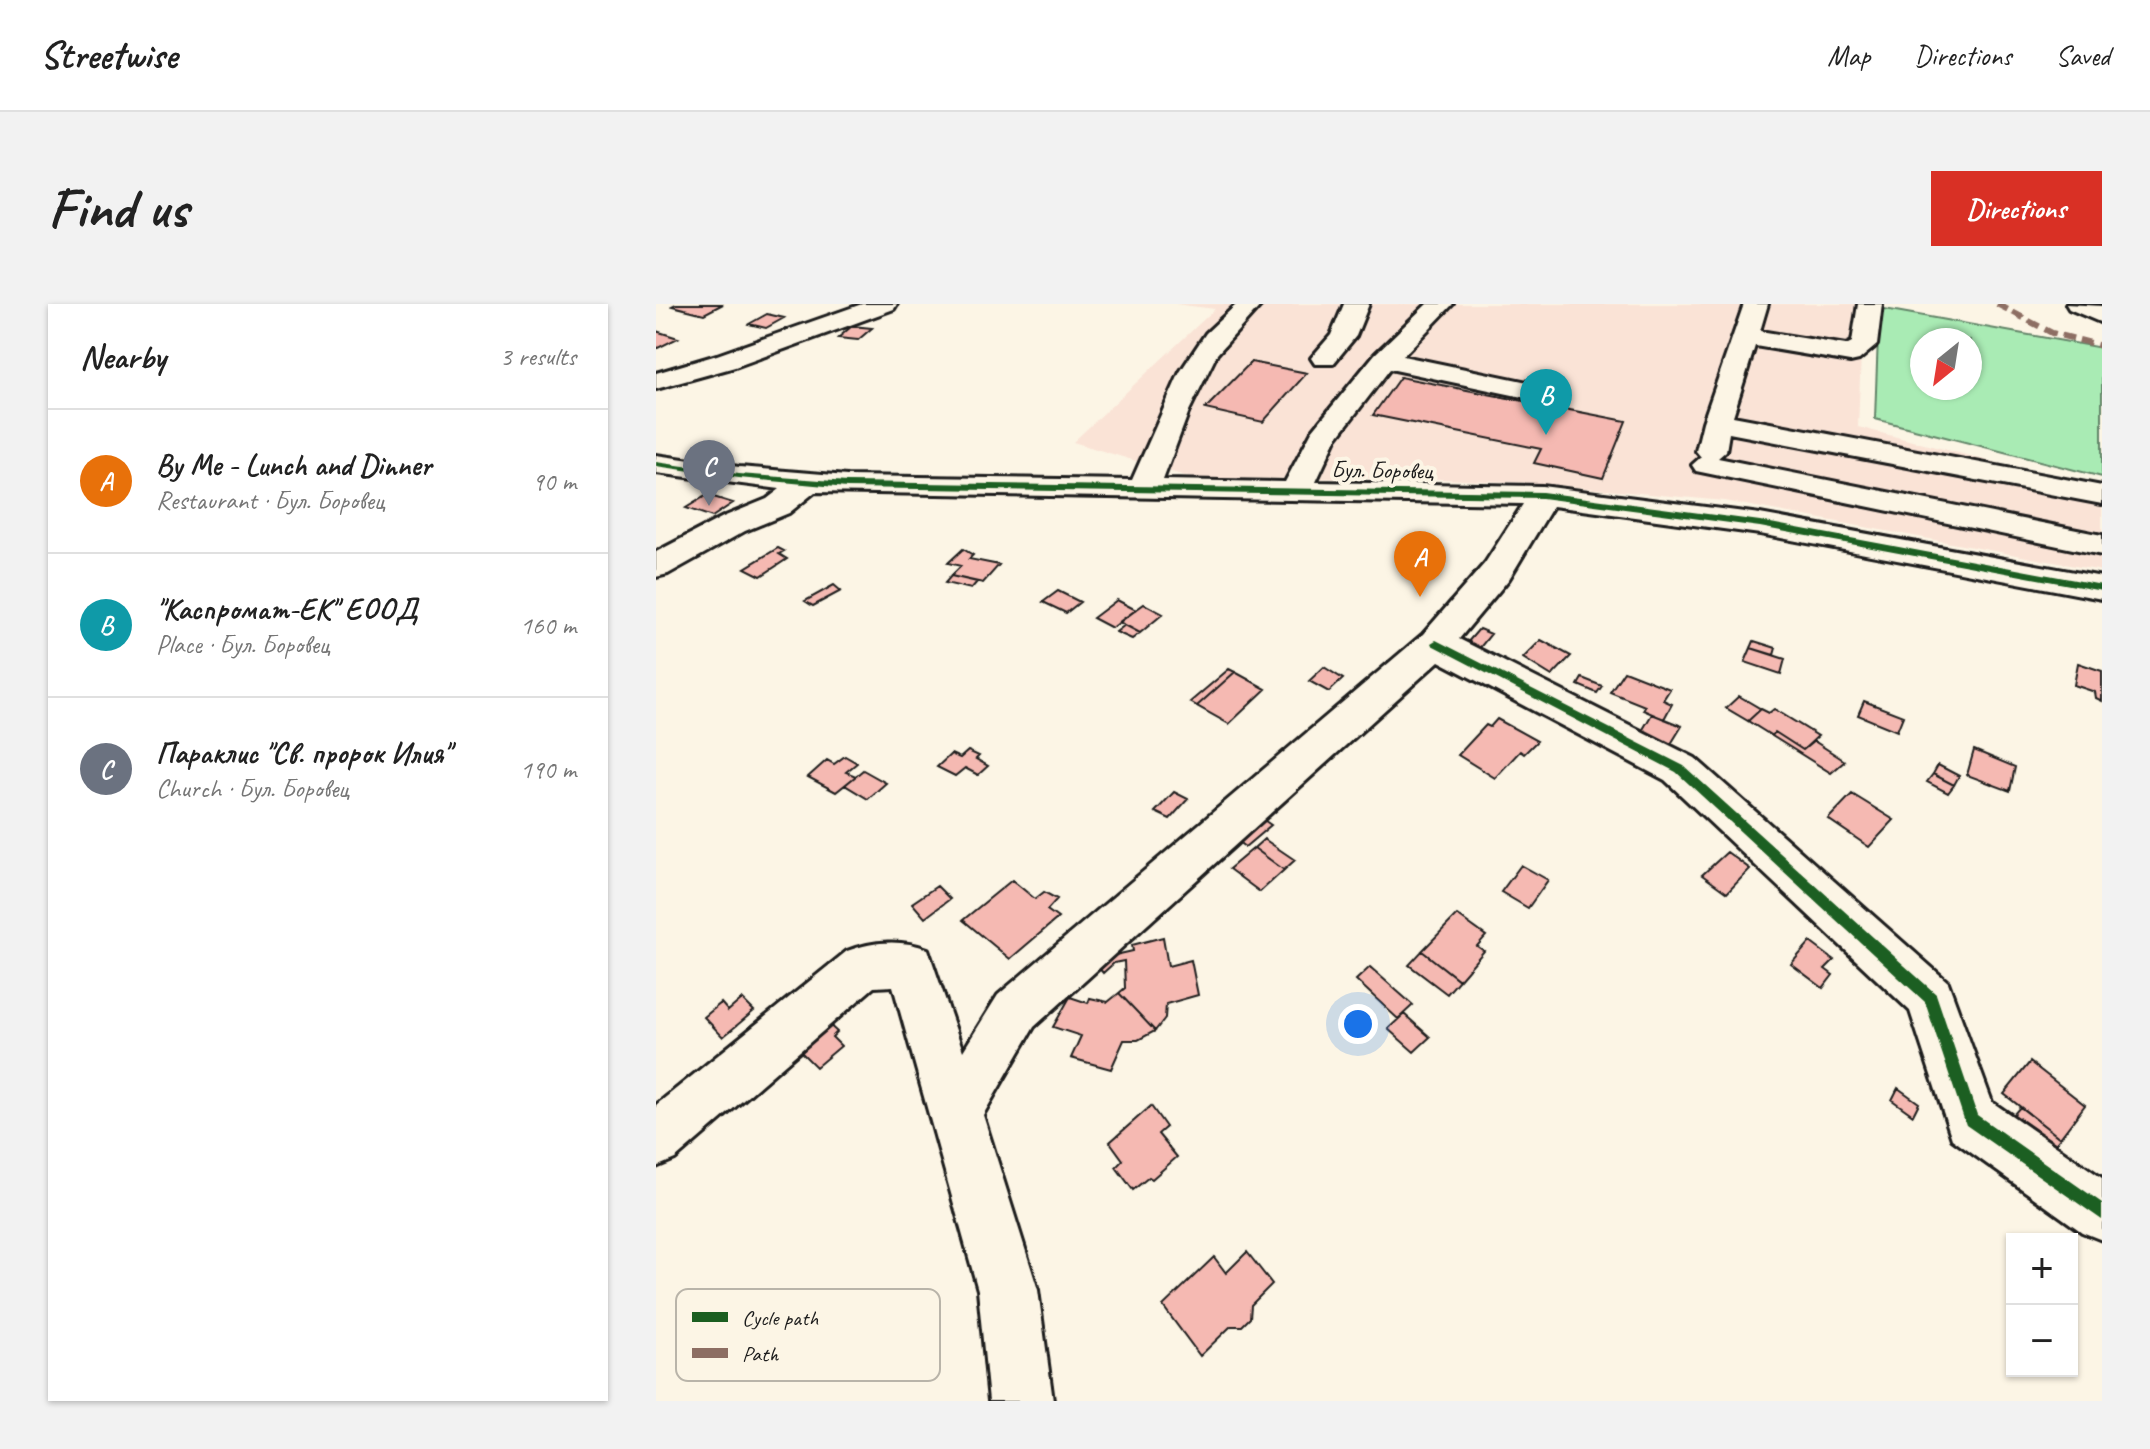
<!DOCTYPE html>
<html lang="en">
<head>
<meta charset="utf-8">
<style>
  :root { --surface:#fff; --page:#f2f2f2; --text:#222; --muted:#767676; --line:#e0e0e0; --accent:#d93025 }
  body { margin:0; font-family:Caveat,sans-serif; background:var(--page); color:var(--text) }
  .controls { position:absolute; right:24px; bottom:24px; display:grid; overflow:hidden; border-radius:0px; box-shadow:0 2px 6px #0004 }
  .controls button { width:72px; height:72px; display:grid; place-items:center; padding:0; border:0; border-bottom:2px solid var(--line); background:var(--surface); color:var(--text); font:40px sans-serif }
  .compass { position:absolute; left:1254px; top:24px; width:72px; height:72px; border-radius:50%; background:var(--surface); box-shadow:0 2px 6px #0004; rotate:210deg }
  .you { position:absolute; left:702px; top:720px; width:28px; height:28px; margin:-20px; border:6px solid #fff; border-radius:50%; background:#1a73e8; box-shadow:0 0 0 12px #1a73e833 }
  .badge { display:grid; place-items:center; width:52px; height:52px; border-radius:50%; background:var(--accent); color:#fff; font-size:26px; font-weight:700 }
  .pin { position:absolute; translate:-50% -66px; filter:drop-shadow(0 2px 4px #0008) }
  .pin::after { content:''; position:absolute; top:42px; width:28px; height:24px; background:inherit; clip-path:polygon(0 0,100% 0,50% 100%) }
  .list { margin:0; padding:0; list-style:none }
  h2 { display:flex; justify-content:space-between; align-items:center; height:104px; margin:0; padding:0 32px; font-size:34px }
  h2 small { font-size:26px; font-weight:400; color:var(--muted) }
  .list li { display:grid; grid-template-columns:52px 1fr auto; gap:24px; align-items:center; box-sizing:border-box; height:144px; padding:0 32px; border-top:2px solid var(--line) }
  .list b { display:block; font-size:30px; white-space:nowrap }
  .list p { margin:0; font-size:26px; white-space:nowrap; color:var(--muted) }
  .list em { font-size:26px; font-style:normal; color:var(--muted) }
  .map { position:relative; flex:none; width:1446px; height:1097px; overflow:hidden; border-radius:0px }
  header { display:flex; align-items:center; gap:48px; box-sizing:border-box; height:112px; padding:0 40px; background:var(--surface); border-bottom:2px solid var(--line) }
  header strong { font-size:38px }
  nav { display:flex; gap:44px; margin-inline-start:auto; font-size:28px }
  .intro { display:flex; align-items:center; justify-content:space-between; box-sizing:border-box; height:192px; padding:0 48px }
  h1 { margin:0; font-size:56px }
  .button { padding:20px 36px; border-radius:0px; background:var(--accent); color:#fff; font-size:28px; font-weight:700 }
  main { display:flex; gap:48px; padding:0 48px }
  aside { flex:1; background:var(--surface); border-radius:0px; box-shadow:0 2px 6px #0004 }
  .map>svg:first-child { display:block }
  .built { fill:#fae3d6 }
  .green { fill:#a9ebb4; stroke:#628468; stroke-width:2; fill-rule:evenodd }
  .building { fill:#f5b9b2; stroke:#1c1c1c; stroke-width:2 }
  .lines { fill:none; stroke-linecap:round; stroke-linejoin:round }
  .minor-casing { stroke:#1c1c1c; stroke-width:6 }
  .minor { fill:#fcf5e5; fill-rule:evenodd }
  .quiet { stroke:#8d6e63; stroke-width:6; stroke-dasharray:12 6; stroke-linecap:butt }
  .cycleway-casing { stroke:#fcf5e5; stroke-width:5 }
  .cycleway { fill:#1b5e20; fill-rule:evenodd }
  .labels { text-anchor:middle; stroke-width:8; stroke-linejoin:round; paint-order:stroke }
  .far-street-label { font-size:24px; fill:#1c1c1c; stroke:#fcf5e5 }
  .key { fill:#fcf5e5; stroke:#b9b4a9; stroke-width:2 }
  .key-label { font-size:22px; fill:#1c1c1c }
</style>
</head>
<body>
<header>
<strong>Streetwise</strong>
<nav><a>Map</a><a>Directions</a><a>Saved</a></nav>
</header>
<div class="intro"><h1>Find us</h1><a class="button">Directions</a></div>
<main>
<aside>
<h2>Nearby<small>3 results</small></h2>
<ul class="list">
<li><span class="badge" style="background:#e8710a">A</span><div><b>By Me - Lunch and Dinner</b><p>Restaurant · Бул. Боровец</p></div><em>90 m</em></li>
<li><span class="badge" style="background:#0f9aa8">B</span><div><b>&quot;Каспромат-ЕК&quot; ЕООД</b><p>Place · Бул. Боровец</p></div><em>160 m</em></li>
<li><span class="badge" style="background:#6b7280">C</span><div><b>Параклис &quot;Св. пророк Илия&quot;</b><p>Church · Бул. Боровец</p></div><em>190 m</em></li>
</ul>
</aside>
<div class="map">
<svg width="1446" height="1097" viewBox="0 0 1446 1097">
  <rect width="100%" height="100%" fill="#fcf5e5"/>
  <filter id="ink" filterUnits="userSpaceOnUse"><feTurbulence type="fractalNoise" baseFrequency=".0125" numOctaves="2"/><feDisplacementMap in="SourceGraphic" scale="16" xChannelSelector="R" yChannelSelector="G"/><feConvolveMatrix kernelMatrix="1 2 1 2 8 2 1 2 1" color-interpolation-filters="sRGB"/></filter>
  <g filter="url(#ink)">
    <path class="built" d="M519,0H1207L1202,123L1446,186V267L1068,197L877,179L762,174L539,175L417,138L559,5Z"/>
    <path class="green" d="M1223,4L1446,44V173L1219,115ZM1266,36H1314V84H1266Z"/>
    <path class="building" d="M20,0H67L48,10L16,2Z
      M111,10L128,14L110,24L93,20Z
      M196,22L216,24L202,36L182,34Z
      M0,27L22,34L0,45Z
      M595,58L651,69L607,118L549,105Z
      M744,73L970,117L947,174L878,159L885,145L717,111Z
      M51,191L77,199L56,213L30,204Z
      M122,244L128,247L123,250L131,255L105,272L89,264Z
      M307,245L317,251L313,255L343,261L327,279L295,272L305,262L292,259Z
      M295,272L321,278L315,285L289,279Z
      M178,281L185,287L157,302L149,297Z
      M402,287L424,298L410,309L387,298Z
      M461,296L480,306L456,324L437,314Z
      M488,300L507,310L484,329L463,318Z
      M469,321L484,329L476,335L460,328Z
      M823,325L835,330L822,346L810,340Z
      M885,336L915,352L896,372L867,354Z
      M1098,337L1120,344L1118,351L1095,344Z
      M1095,344L1129,355L1125,370L1089,358Z
      M1422,359L1446,367V397L1440,394L1439,388L1418,381Z
      M668,363L687,375L673,388L653,377Z
      M573,365L579,368L541,402L534,398Z
      M968,367L1014,385L1007,396L1016,400L1008,415L987,406L989,402L954,388Z
      M579,368L610,385L573,420L541,402Z
      M926,374L946,382L941,389L922,381Z
      M1083,392L1105,405L1092,417L1070,404Z
      M1208,397L1247,412L1241,427L1202,411Z
      M1105,405L1113,409L1118,405L1162,432L1147,446L1119,428L1116,432L1092,417Z
      M996,410L1026,422L1010,448L992,441L997,432L986,427Z
      M841,415L881,437L868,450L864,447L839,474L802,451L830,421L834,423Z
      M1119,428L1147,446L1158,437L1189,457L1175,469L1116,432Z
      M1318,446L1359,463L1354,487L1311,471Z
      M312,447L323,452L320,455L332,462L322,471L309,464L299,472L281,463L295,450L304,454Z
      M189,452L201,459L190,468L200,472L180,488L152,473L171,456L178,460Z
      M1282,461L1303,472L1298,481L1277,470Z
      M207,466L230,479L212,495L189,481Z
      M1277,470L1298,481L1292,489L1271,478Z
      M518,488L532,495L514,515L499,508Z
      M1196,490L1238,516L1213,543L1172,515Z
      M599,510L615,521L589,543L574,532Z
      M608,535L639,556L628,566L598,544Z
      M598,544L628,566L604,588L573,565Z
      M1071,548L1094,565L1071,589L1046,571Z
      M865,561L892,576L872,604L845,588Z
      M356,576L379,595L388,588L401,595L391,606L402,614L354,655L307,616Z
      M281,582L294,595L269,614L256,599Z
      M801,611L830,632L821,642L828,647L803,676L766,647Z
      M507,633L512,662L535,656L542,691L510,700L509,714L499,727L463,689L469,684L468,657L458,659L447,669L442,663L455,652L477,647L476,641Z
      M1154,638L1178,656L1169,665L1177,671L1167,684L1135,660Z
      M766,647L803,676L791,690L753,661Z
      M714,663L757,701L742,715L700,676Z
      M463,689L499,727L482,736H468L455,765L415,754L425,732L397,723L414,693L432,699L434,694L452,698Z
      M86,695L98,707L67,733L48,713L65,699L72,707Z
      M748,710L774,733L758,748L732,725Z
      M170,718L181,728L176,733L185,742L160,763L140,743Z
      M1374,758L1429,801L1404,834L1348,790Z
      M1242,784L1263,799L1257,811L1236,796Z
      M495,802L510,823L502,830L521,853L496,875L493,873L477,886L460,863L467,856L454,838Z
      M1364,803L1404,834L1390,852L1350,819Z
      M591,948L616,980L595,1001L594,1014L586,1022H575L544,1052L507,1002L558,953L570,969Z"/>
    <g class="lines">
      <defs>
        <path id="minor" d="M206,0H241L238,5L79,63L0,85V69L61,51Z
          M581,0H606L561,50L533,107L507,176L629,178L656,127L719,50L771,0H797L747,52L881,80L885,86L881,92L871,94L734,65L680,135L660,178L886,182L1104,210L1446,273V295L1104,230L897,202L853,275L803,335L1039,454L1292,678L1336,798L1446,874V936L1426,928L1296,835L1254,707L1009,476L783,357L378,723L327,811L382,986L397,1097H333L322,986L237,682L218,683L19,855L0,863V801L191,647C217,637 246,635 272,645L307,747L342,691L767,330L829,259L867,200L159,188L133,209L89,227L12,270L0,273V248L67,213L111,195L124,185L0,169V151L83,163L191,172L476,176L524,68L550,29Z
          M688,0H713L700,32L677,60H659L655,54L675,31Z
          M1088,0H1112L1104,27L1190,41L1196,38L1202,0H1226L1221,41L1203,56L1194,58L1099,42L1077,112L1446,182V200L1073,129L1070,147L1062,154L1446,231V251L1040,167L1036,161L1045,153L1040,147L1047,118Z
          M1410,0L1446,2V19L1413,5Z"/>
      </defs>
      <use href="#minor" class="minor-casing"/>
      <use href="#minor" class="minor"/>
      <path class="quiet" d="M1341,0L1396,29L1446,42"/>
      <defs>
        <path id="cycleway" d="M0,158L83,170L191,178L886,188L1104,217L1446,281V287L1104,223L886,194L191,184L83,174L0,162Z
          M780,336L1028,462L1280,690L1321,811L1446,899V916L1310,821L1269,698L1020,468L776,341L775,339Z"/>
      </defs>
      <use href="#cycleway" class="cycleway-casing"/>
      <use href="#cycleway" class="cycleway"/>
    </g>
  </g>
  <g class="labels">
    <g class="far-street-label">
      <text transform="translate(726 166) rotate(1)" y="8">Бул. Боровец</text>
    </g>
  </g>
  <rect x="20" y="985" width="264" height="92" rx="12" class="key"/>
  <rect x="36" y="1008" width="36" height="10" fill="#1b5e20"/>
  <rect x="36" y="1044" width="36" height="10" fill="#8d6e63"/>
  <g class="key-label">
    <text x="86" y="1021">Cycle path</text>
    <text x="86" y="1057">Path</text>
  </g>
</svg>
<div class="controls">
<button>+</button>
<button>−</button>
</div>
<svg class="compass" viewBox="-18 -18 36 36"><path d="M0-13l5 13h-10z" fill="#e53935"/><path d="M0 13l5-13h-10z" fill="#767676"/></svg>
<div class="you"></div>
<div class="pin badge" style="left:764px;top:293px;background:#e8710a">A</div>
<div class="pin badge" style="left:890px;top:131px;background:#0f9aa8">B</div>
<div class="pin badge" style="left:53px;top:202px;background:#6b7280">C</div>
</div>
</main>
</body>
</html>
